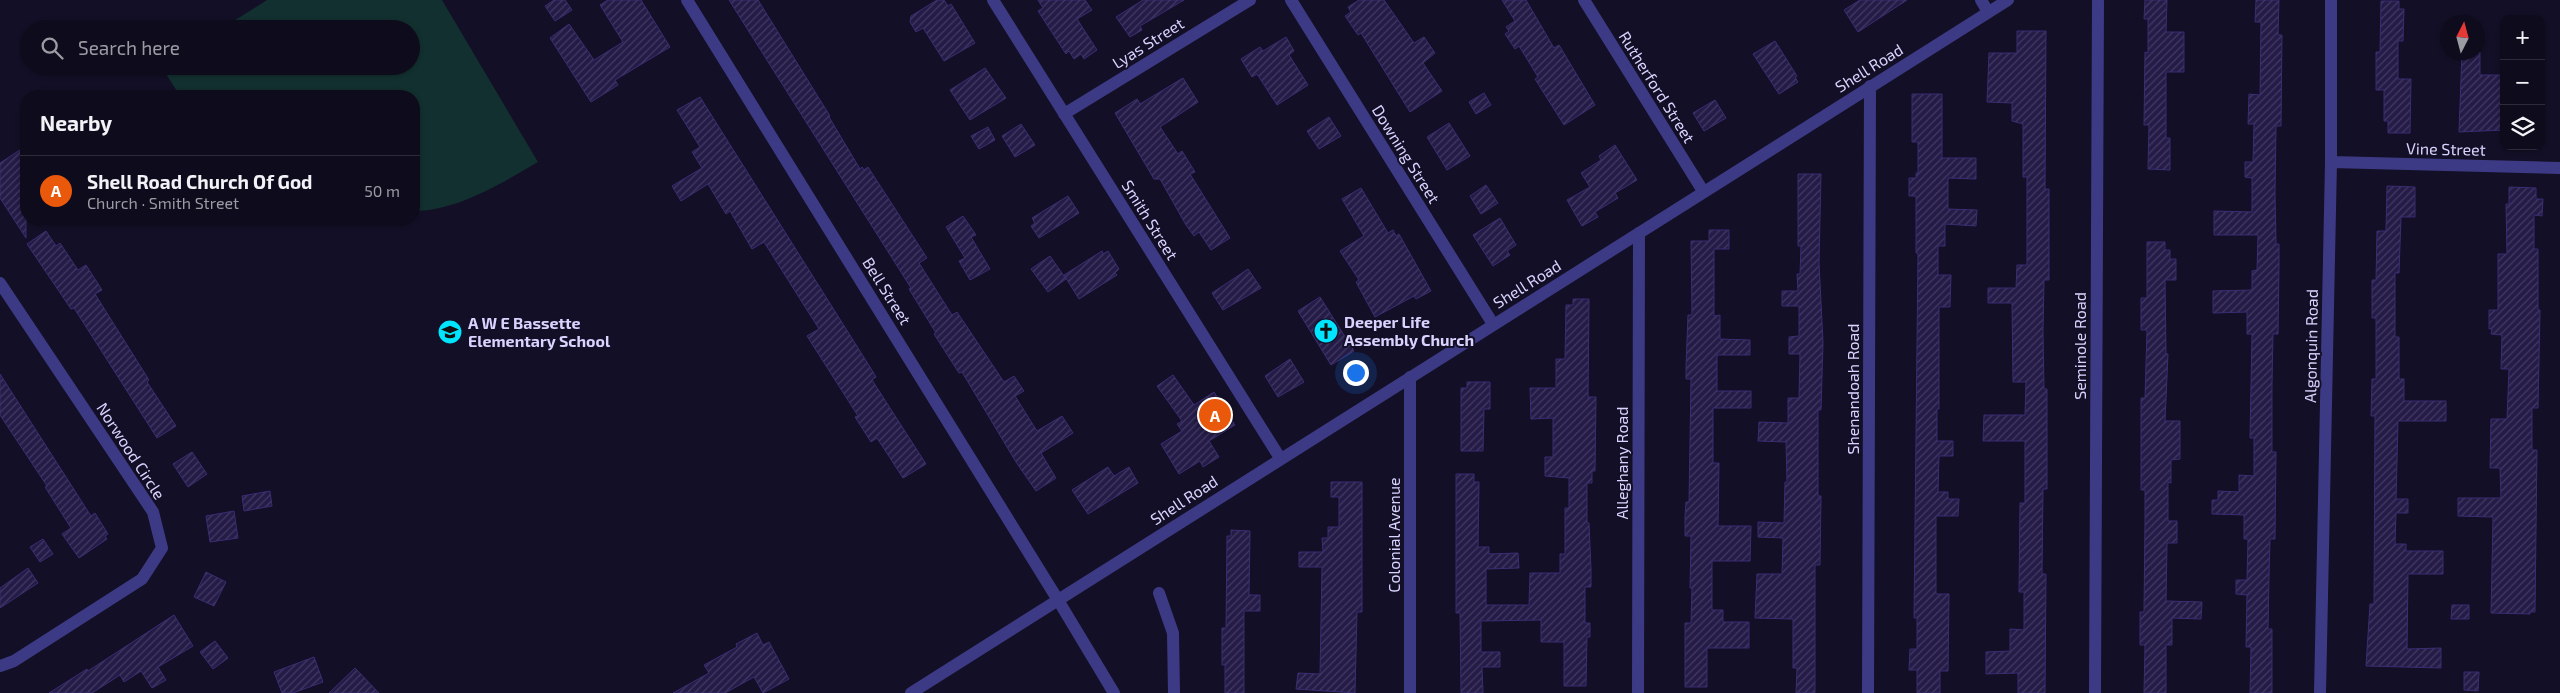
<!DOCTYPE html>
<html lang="en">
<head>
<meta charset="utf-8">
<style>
  :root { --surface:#0e0b1c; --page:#171425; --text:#f1f3f6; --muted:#9b9ba3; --line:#2e2b3b; --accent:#ea580c }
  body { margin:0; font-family:"Exo 2",sans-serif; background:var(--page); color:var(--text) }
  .controls { position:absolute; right:15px; top:15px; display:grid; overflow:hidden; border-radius:10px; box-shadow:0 1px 4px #0004 }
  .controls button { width:45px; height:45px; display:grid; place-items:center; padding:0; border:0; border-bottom:1px solid var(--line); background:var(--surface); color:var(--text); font:25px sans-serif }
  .compass { position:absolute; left:2440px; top:15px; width:45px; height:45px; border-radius:50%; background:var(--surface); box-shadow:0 1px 4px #0004; rotate:6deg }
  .you { position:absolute; left:1355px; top:372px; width:18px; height:18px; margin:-12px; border:4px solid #fff; border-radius:50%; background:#1a73e8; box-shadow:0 0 0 8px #1a73e833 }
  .badge { display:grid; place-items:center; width:32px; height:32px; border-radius:50%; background:var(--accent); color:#fff; font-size:16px; font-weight:700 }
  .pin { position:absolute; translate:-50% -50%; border:2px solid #fff; box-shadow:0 1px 5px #0006 }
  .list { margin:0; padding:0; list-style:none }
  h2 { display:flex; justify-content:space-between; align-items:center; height:65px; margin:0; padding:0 20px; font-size:21px }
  h2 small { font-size:16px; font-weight:400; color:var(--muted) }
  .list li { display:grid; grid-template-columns:32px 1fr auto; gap:15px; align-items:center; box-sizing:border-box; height:70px; padding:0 20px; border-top:1px solid var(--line) }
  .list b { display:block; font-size:19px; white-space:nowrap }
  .list p { margin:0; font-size:16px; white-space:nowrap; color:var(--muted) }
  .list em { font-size:16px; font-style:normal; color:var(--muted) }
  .icon { flex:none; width:28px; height:28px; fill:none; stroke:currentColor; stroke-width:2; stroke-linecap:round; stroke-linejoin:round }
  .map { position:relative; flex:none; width:2560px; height:693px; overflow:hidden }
  .search { position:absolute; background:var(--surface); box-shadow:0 1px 4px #0004; left:20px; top:20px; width:400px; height:55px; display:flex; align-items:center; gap:12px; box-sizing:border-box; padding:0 18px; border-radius:28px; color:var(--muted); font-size:19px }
  .panel { position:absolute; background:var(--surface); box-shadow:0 1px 4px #0004; left:20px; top:90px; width:400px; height:135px; border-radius:20px }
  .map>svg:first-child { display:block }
  .grass { fill:#12302f }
  .building { fill:url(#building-hatch); stroke:#3b2d73 }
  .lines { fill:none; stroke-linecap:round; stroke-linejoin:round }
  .minor { stroke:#3d3a85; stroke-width:12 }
  .tertiary { stroke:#3d3a85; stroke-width:12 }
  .labels { text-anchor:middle; stroke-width:4; stroke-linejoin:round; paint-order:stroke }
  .street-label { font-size:16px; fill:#d9d4ff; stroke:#130f26 }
  .poi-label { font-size:16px; font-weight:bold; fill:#d9d4ff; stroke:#130f26; text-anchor:start }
</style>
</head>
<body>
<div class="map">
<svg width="2560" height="693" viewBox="0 0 2560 693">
  <defs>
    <pattern id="building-hatch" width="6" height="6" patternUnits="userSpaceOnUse" patternTransform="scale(1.25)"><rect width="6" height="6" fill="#241b47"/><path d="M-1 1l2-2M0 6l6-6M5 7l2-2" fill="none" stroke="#433b63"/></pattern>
  </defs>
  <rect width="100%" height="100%" fill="#130f26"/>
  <path class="grass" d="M267,0H442L538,162C502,183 457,211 414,211V96H180L161,66H411V29H221Z"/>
  <path class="building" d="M554,0H565L572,10L555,21L545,6Z
    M608,0H641L670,47L615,80L618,85L591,102L550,38L569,24L594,60L623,42L600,5Z
    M729,0H758L830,116L829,117L860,169L862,167L864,170L868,167L927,258L919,263L952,315L957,312L1004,382L1014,376L1024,391L1015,396L1037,431L1062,416L1073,433L1041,453L1056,478L1036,491L1016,462L962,372L959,373L934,334L936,333L909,289L911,288Z
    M937,0H944L948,6L951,4L975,43L944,61L923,28L916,32L910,22L911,16Z
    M1038,0H1085L1092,10L1077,19L1097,50L1084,59L1081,54L1074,59L1069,51L1066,54L1038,11L1043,8Z
    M1143,0H1184L1140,26L1142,30L1130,37L1116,17Z
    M1359,0H1384L1414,43L1424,37L1435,53L1423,63L1442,91L1410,112L1361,33L1358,35L1345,16L1351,12L1348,7Z
    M1502,0H1526L1554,48L1559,45L1595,105L1564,125L1535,79L1538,77L1519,46L1515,49L1505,34L1509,31L1506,27L1515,21Z
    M1860,0H1907L1858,32L1844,10Z
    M2145,0H2167L2166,32H2184V72H2166V138H2170V170L2148,169L2149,125H2144L2145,52L2148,53V19H2144Z
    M2256,0H2279L2278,35H2282L2281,126H2276L2275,193L2276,244H2279V264L2278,334H2273L2272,385V452H2276L2275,539H2270L2269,577L2268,629H2272V693H2250L2251,647H2246L2247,595L2236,594V580H2247L2248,539H2244V515L2212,514V500H2218V491L2239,492V475L2254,476V438H2250L2252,334H2247V312L2213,313V291L2252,290V271L2257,270L2258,235H2214V211L2252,212V178L2245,177V162H2253L2254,124H2248L2249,94L2260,95L2261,22H2255Z
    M2381,1H2399V9H2404L2403,41H2398V79H2411L2410,133H2388V121H2384V90H2376V52H2380Z
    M2017,31H2046L2045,189H2049V280H2044L2043,332L2044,389H2047V489H2043L2042,574H2046L2045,693H2018V673L1986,674V652L2010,651V629L2024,630V592H2019L2020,503H2025V441H1983L1984,415H2025L2026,382H2013L2012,303H1988V288H2016L2017,265H2027V177H2023V124L2012,121V103L1987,102L1989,53H2017Z
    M1286,37L1294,51L1289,55L1308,85L1277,105L1257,74L1252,77L1241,59L1260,47L1263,51Z
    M1775,41L1797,76L1795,77L1798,82L1779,94L1753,54Z
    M2462,52H2480V75H2504V130L2459,132Z
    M985,68L1006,98L970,120L950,90Z
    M1183,78L1198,102L1160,127L1178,154L1182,151L1195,172L1190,174L1230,238L1211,250L1199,232L1194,236L1186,225L1160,179H1154L1115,113L1137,99L1140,104Z
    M1484,93L1491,105L1476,114L1469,102Z
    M1912,94H1942V158H1976V179L1948,178V209L1977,210L1976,226L1945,224V246H1938V275H1951L1950,307H1939V409H1937V441H1953V456H1939L1938,492H1948V499H1959L1958,516H1936V594H1949L1948,671H1940V693H1917V670H1909L1910,649H1917V618H1914L1918,253H1916V196H1909V178H1916V173H1918V142H1912Z
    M700,97L870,367L876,377L872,380L926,464L903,478L877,438L871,442L855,417L858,416L807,336L819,329L764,242L752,249L730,211L726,214L708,184L681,201L672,186L702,168L692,152L700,147L677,110Z
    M1715,100L1726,118L1704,131L1693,113Z
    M1329,117L1341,136L1319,149L1307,131Z
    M1449,123L1470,156L1447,170L1427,137Z
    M1021,124L1035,145L1015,157L1002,136Z
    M988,127L995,140L979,149L971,136Z
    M1615,145L1637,180L1615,193L1618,198L1595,212L1598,217L1582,226L1567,200L1590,187L1581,173L1601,160L1599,156Z
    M26,146V238L0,198V163Z
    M1798,174H1821L1819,263L1823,342L1821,410H1818V496H1821L1820,565H1815V693H1796L1797,668H1793V619L1755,618L1757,574H1782L1783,538L1758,537V522L1784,523L1785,482H1787L1786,442L1758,441L1759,422L1788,423V398H1799L1800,354H1789V337L1799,336V306H1782V291H1798L1797,274H1800L1801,246H1798Z
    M1486,185L1498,203L1481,214L1470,196Z
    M2387,186L2415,187V217H2401L2399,273H2395V337H2399V379H2404V401H2446V421H2398L2396,499H2408V513H2396L2395,544H2406V551H2443V574H2408L2407,649L2441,648V668L2366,666L2370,604H2374L2375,416H2371L2372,379H2376V318H2372V280H2376L2377,231H2386Z
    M2509,187L2536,188V199H2543L2542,216L2534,215V249H2538V310H2540L2538,408H2532V450H2537L2535,612H2530V614L2491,613L2493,517L2458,516V498H2501L2500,468H2490L2491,419H2507L2509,369H2501L2502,335L2491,334L2492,329H2489V310H2498V254H2507L2506,204H2509Z
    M1361,188L1388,233L1393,230L1396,236L1399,234L1431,291L1416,299L1414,296L1375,317L1356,282L1359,280L1340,251L1364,236L1342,199Z
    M1068,196L1079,213L1039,238L1031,226L1035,223L1032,218Z
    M963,216L976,235L971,237L990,269L970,280L959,261L965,258L946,227Z
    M1500,218L1516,245L1507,251L1510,255L1493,266L1473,235Z
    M1709,230H1729V249H1714V316L1720,315V339L1750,340V355H1717V391H1751V408H1713V463H1719L1718,526H1751L1750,561H1712V610H1723V622H1749V648H1707V687H1685V623H1691L1692,588H1690L1691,536H1685V516L1686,502H1689L1691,379H1686V366L1688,315H1692L1691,241H1709Z
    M46,231L56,246L60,243L78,270L86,265L102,290L95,294L149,380L147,382L176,426L157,438L74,308L71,309L27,244Z
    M2147,242H2165V250H2170V259H2176V280H2165L2166,354H2168L2165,421H2180V459L2171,460V483L2168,482V521H2177V543H2167L2166,601L2202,602L2201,619L2172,618V645H2166V693H2144L2145,645H2140V612H2144L2145,522V490H2141V398H2145L2147,330H2141V298H2147Z
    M1102,251L1103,254L1108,251L1119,269L1115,273L1117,275L1079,299L1064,275Z
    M1050,256L1066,279L1048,292L1031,269Z
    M1248,269L1261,288L1223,310L1212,293Z
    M1320,297L1354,351L1331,365L1298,311Z
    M1573,299H1589L1588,397H1596L1595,471H1592V483H1587V523H1589L1591,569V587H1585V623H1590V637H1587L1586,686H1564V642H1541V620L1481,621V652H1500V667H1482L1483,693H1461L1460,613H1456V474H1474V482H1479L1478,547H1489V554L1518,553L1519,568L1486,569V605H1529L1530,573H1560V554H1565V508H1569V478L1545,476V457H1553V418L1531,419L1530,388H1556V359H1565L1566,305H1573Z
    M1290,359L1304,382L1278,397L1265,376Z
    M0,374L91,516L95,513L108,534L105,536L107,539L79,558L62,534L71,528L45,487L47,486L0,415Z
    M1173,375L1194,405L1214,392L1235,425L1209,441L1219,457L1203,467L1200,461L1179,474L1161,444L1182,431L1177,424L1182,421L1157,386Z
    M1467,382H1490V409H1484L1483,451H1461V388H1467Z
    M192,452L207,474L188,487L173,464Z
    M1108,467L1114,476L1129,467L1138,483L1088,514L1072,490Z
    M1331,482H1362V612H1357L1355,693L1296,689L1298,673L1320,674L1322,567H1299V552H1323L1322,538H1328V527H1339V497H1331Z
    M270,491L272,506L244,511L242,496Z
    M234,511L238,538L210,542L206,516Z
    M1231,530L1250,531L1249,595H1260V611H1244V693H1225V665H1222V628H1226L1227,536H1231Z
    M43,539L53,554L40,562L30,547Z
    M28,568L38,583L0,608V588Z
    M206,572L226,582L214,606L194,597Z
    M2452,605H2469V619H2451Z
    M174,615L193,646L158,667L166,680L152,688L141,671L124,682L120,675L92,693H49L87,669L88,671Z
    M757,633L763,645L769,642L789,679L763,693L754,677L725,693H673L709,673L704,665L737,647L736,644Z
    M215,641L228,658L213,669L200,652Z
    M314,657L323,682L293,693H282L274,672Z
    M355,668L379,693H329Z
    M2464,672H2479L2478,691L2464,690Z"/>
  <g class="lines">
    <path class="minor" d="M687,0L1058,600
      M993,0L1280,458
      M1291,0L1493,324
      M1584,0L1703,191
      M1981,0L1988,12
      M1064,114L1250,0
      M2331,162L2560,168
      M0,283L153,512L162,548L142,579L14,661L0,666
      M1159,593L1173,633L1174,693
      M1410,693V377
      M1638,693L1639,233
      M1868,693L1870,86
      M2095,693L2098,0
      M2320,693L2331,162V0"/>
    <path class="tertiary" d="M1058,600L1114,693
      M911,693L2008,0"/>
  </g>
  <defs>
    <symbol id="church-disc" viewBox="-11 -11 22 22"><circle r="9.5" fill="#00e5ff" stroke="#130f26"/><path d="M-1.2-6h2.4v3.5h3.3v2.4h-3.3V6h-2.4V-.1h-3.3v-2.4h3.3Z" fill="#111"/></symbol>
    <symbol id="school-disc" viewBox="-11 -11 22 22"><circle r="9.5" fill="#00e5ff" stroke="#130f26"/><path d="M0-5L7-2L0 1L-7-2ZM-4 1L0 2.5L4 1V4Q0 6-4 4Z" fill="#111"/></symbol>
  </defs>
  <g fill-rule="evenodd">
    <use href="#church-disc" x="1312" y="317" width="28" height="28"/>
    <use href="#school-disc" x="436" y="318" width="28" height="28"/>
  </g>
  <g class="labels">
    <g class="street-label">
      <text transform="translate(1148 43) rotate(-32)" y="6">Lyas Street</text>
      <text transform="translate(1869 68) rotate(-32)" y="6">Shell Road</text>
      <text transform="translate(1657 87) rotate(58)" y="6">Rutherford Street</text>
      <text transform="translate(2446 149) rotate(1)" y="6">Vine Street</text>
      <text transform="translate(1406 154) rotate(58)" y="6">Downing Street</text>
      <text transform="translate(1150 220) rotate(58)" y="6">Smith Street</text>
      <text transform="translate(1527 284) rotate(-32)" y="6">Shell Road</text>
      <text transform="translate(887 291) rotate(58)" y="6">Bell Street</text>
      <text transform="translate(2080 346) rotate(-90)" y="6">Seminole Road</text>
      <text transform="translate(2311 346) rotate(-89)" y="6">Algonquin Road</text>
      <text transform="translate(1853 389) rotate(-90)" y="6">Shenandoah Road</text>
      <text transform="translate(131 451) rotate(57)" y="6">Norwood Circle</text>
      <text transform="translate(1622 463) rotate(-90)" y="6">Alleghany Road</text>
      <text transform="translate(1184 500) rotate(-33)" y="6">Shell Road</text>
      <text transform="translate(1394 535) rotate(-90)" y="6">Colonial Avenue</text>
    </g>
    <g class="poi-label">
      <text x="1344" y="328">Deeper Life<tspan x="1344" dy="18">Assembly Church</tspan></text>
      <text x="468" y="329">A W E Bassette<tspan x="468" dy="18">Elementary School</tspan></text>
    </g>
  </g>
</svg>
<div class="controls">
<button>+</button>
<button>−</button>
<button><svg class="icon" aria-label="layers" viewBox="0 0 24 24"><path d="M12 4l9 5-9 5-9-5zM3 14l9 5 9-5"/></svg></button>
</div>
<svg class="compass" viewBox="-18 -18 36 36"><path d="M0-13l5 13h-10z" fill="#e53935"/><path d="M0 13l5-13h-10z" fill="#9b9ba3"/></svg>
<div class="you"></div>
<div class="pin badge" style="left:1215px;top:415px">A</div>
<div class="search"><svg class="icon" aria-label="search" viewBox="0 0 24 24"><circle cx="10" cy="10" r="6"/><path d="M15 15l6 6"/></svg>Search here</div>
<section class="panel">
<h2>Nearby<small></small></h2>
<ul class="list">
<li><span class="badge">A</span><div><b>Shell Road Church Of God</b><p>Church · Smith Street</p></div><em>50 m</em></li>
</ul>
</section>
</div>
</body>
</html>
